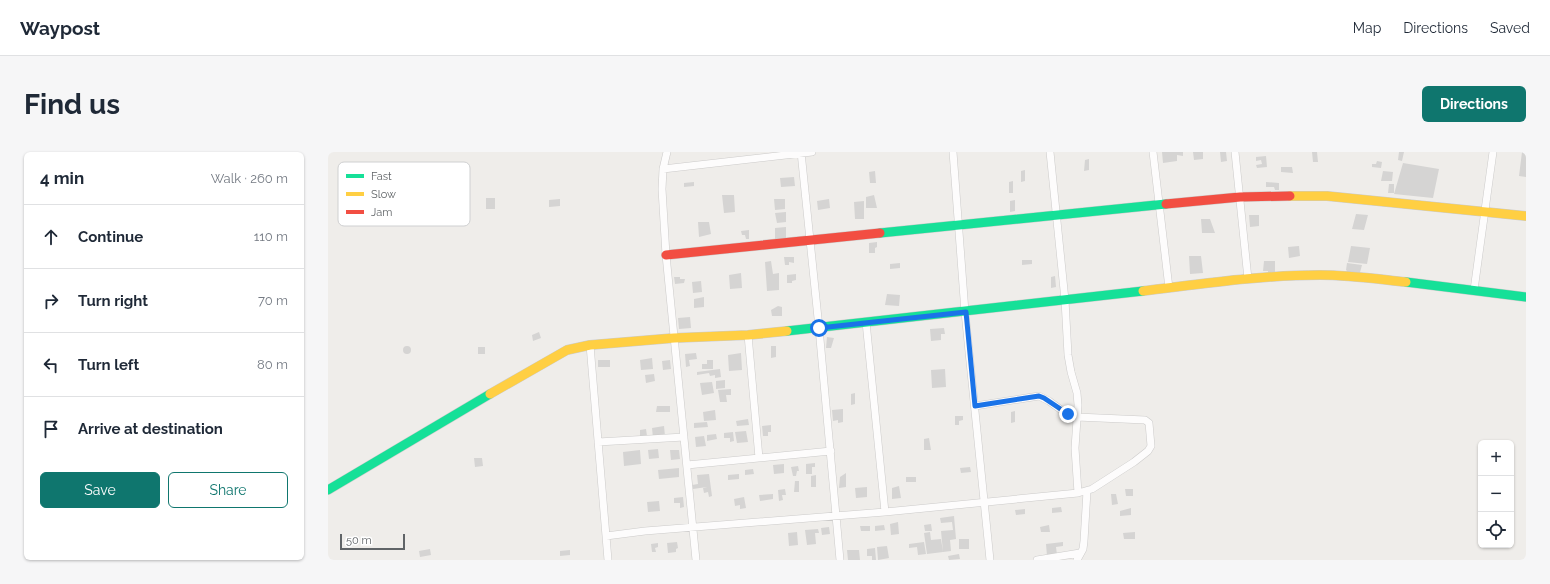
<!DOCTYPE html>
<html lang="en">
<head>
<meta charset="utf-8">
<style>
  :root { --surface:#fff; --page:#f6f6f7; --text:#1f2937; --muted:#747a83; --line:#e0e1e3; --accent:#0f766e }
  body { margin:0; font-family:Raleway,sans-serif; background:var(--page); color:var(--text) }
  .controls { position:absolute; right:12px; bottom:12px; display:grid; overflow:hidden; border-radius:6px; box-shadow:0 1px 3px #0004 }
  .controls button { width:36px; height:36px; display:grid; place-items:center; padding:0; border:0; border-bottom:1px solid var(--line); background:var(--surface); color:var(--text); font:20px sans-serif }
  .scale { position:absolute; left:12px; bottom:10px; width:65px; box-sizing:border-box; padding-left:4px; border:2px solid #606467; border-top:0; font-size:11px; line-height:14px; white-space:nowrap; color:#606467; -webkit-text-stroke:3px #fff; paint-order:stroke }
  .stop { position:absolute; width:12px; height:12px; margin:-9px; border:3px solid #1a73e8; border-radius:50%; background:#fff }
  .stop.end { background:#1a73e8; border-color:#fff; box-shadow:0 1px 4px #0008 }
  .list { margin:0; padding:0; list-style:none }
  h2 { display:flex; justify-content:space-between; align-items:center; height:52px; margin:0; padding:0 16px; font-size:17px }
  h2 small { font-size:13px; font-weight:400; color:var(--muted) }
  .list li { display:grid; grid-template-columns:26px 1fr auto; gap:12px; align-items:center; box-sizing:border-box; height:64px; padding:0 16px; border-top:1px solid var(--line) }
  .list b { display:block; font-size:15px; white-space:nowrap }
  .list em { font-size:13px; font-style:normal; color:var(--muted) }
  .actions { display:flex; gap:8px; padding:12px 16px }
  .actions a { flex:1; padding:9px 0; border:1px solid var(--accent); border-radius:6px; text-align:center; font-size:14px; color:var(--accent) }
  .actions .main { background:var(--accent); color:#fff }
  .icon { flex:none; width:22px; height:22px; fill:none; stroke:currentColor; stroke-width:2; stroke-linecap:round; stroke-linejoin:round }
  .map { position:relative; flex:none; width:1198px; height:408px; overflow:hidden; border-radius:6px }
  header { display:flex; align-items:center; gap:24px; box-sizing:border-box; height:56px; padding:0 20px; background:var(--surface); border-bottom:1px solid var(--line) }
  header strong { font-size:19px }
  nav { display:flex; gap:22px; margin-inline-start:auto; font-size:14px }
  .intro { display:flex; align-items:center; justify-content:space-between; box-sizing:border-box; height:96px; padding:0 24px }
  h1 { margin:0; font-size:28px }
  .button { padding:10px 18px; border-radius:6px; background:var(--accent); color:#fff; font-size:14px; font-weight:700 }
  main { display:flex; gap:24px; padding:0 24px }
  aside { flex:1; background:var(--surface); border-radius:6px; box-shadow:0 1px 3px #0004 }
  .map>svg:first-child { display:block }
  .building { fill:#d5d4d3 }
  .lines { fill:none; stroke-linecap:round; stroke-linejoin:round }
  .street-casing { stroke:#cccbca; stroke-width:8 }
  .fast-casing { stroke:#cbcbca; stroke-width:10 }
  .slow-casing { stroke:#cbcbca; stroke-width:10 }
  .jam-casing { stroke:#cbcbca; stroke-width:10 }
  .street { stroke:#fdfcfc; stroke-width:7 }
  .fast { stroke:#16e098; stroke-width:9 }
  .slow { stroke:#ffcf43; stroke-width:9 }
  .jam { stroke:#f24e42; stroke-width:9 }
  .route { stroke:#1a73e8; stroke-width:5 }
  .key { fill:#fff; stroke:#cfd0d1; stroke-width:1 }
  .key-label { font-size:11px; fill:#606467 }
</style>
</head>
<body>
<header>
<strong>Waypost</strong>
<nav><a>Map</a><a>Directions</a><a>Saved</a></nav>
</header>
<div class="intro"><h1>Find us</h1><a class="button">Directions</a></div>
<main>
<aside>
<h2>4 min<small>Walk · 260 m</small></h2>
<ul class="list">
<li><svg class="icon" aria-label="ahead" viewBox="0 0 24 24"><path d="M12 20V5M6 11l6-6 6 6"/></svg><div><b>Continue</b></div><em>110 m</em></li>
<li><svg class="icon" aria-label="right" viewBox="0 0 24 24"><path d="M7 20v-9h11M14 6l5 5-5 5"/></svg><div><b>Turn right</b></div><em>70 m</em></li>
<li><svg class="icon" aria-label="left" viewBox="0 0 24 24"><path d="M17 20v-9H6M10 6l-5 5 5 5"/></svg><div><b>Turn left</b></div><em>80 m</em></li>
<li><svg class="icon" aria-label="arrive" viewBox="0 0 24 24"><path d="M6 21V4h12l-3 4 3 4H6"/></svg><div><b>Arrive at destination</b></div></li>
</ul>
<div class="actions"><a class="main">Save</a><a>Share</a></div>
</aside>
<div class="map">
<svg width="1198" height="408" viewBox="0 0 1198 408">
  <rect width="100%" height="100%" fill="#efedea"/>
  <path class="building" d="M834,0H855V4L849,3V9L835,11Z
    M865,0H875V7L866,8Z
    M892,0H898L899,9L893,10Z
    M984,0H989L990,10H985Z
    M1071,0H1076L1074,9L1070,8Z
    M1194,0H1198V25L1191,24Z
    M938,4L939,15L929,16L928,13L934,12L933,8L928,9V5Z
    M761,7V18L756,19L757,8Z
    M1049,9L1054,10L1053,16L1044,15V12H1048Z
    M1075,11L1111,17L1105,46L1066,42Z
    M953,15H964L965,21L953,20Z
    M697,18V29L693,30V19Z
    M547,19L548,31H542L541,20Z
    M1055,19L1065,20L1064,29H1053Z
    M466,25L467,34L453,35L452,26Z
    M685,29V41H681V30Z
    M366,30V34L356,35V31Z
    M938,30L951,31V38H947L946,35H938Z
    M1061,32H1066V41H1060Z
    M394,43H406L407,60L396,61Z
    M546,43L549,56H538V45Z
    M158,46H167V57H158Z
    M232,47V54L221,55V48Z
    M446,47H457V57L447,58Z
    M501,47L502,56L490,58L489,49Z
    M687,48V59L682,60V49Z
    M536,49V67H527L526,50Z
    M458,60V70L449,71L447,61Z
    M1028,62L1040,63L1036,78L1024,77Z
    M921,63H931V74L922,75Z
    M873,67H882L887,81H874Z
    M370,70H381L383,82L371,85Z
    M458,75V86L447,87V76Z
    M421,78V87H418L417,83H414L413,79Z
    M549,90V95L547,96V101H541V91Z
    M971,94L972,104L961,106L960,95Z
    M1023,94L1042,96L1039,112L1020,110Z
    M861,104H873L875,121L862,122Z
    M456,105H466V111L461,110V113H457Z
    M694,108H704V112L694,113Z
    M443,109L445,122L451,121V138L439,139L437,110Z
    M936,109H947V121L940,122V119H935Z
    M572,111V116L562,117V112Z
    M1019,111L1034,113L1031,124L1019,123V119L1018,118Z
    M413,121L414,136L402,137L401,123Z
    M468,122V128L464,129V131H459V123Z
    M727,124L728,135L723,136V125Z
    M346,125H352V127H357L356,131L347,132Z
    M373,129L374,140L365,141L364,130Z
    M559,142L572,143L571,154L557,153Z
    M376,145V155L366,156V147Z
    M450,154L454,155V164H444L443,158Z
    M362,165L363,176L351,177L350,166Z
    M616,176L617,182H613V188L603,189L602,177Z
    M211,180L213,186L205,189L204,183Z
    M499,185L506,186L503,196H498Z
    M443,194H448V205L443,206Z
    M75 198a4 4 0 1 1 8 0a4 4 0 1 1-8 0Z
    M150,195H157V202H150Z
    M368,201L369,207L361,208L362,214L358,215L357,202Z
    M413,201L414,218L401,219L400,203Z
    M324,206L325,217L313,218L312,208Z
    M270,208H282V215H270Z
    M342,208L343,217L335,218L334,209Z
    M379,208H385V217H374V212H379Z
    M392,217L393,225L387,226V223L382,224L381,221L369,223V220Z
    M617,217L618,235L604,236L603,218Z
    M326,222L327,229L318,231L317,223Z
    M397,228V236L388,237V229Z
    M384,230L386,241L374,243L372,231Z
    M403,237V243H398L399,250H392L390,238Z
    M527,241V252L523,253V242Z
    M329,254H342V260H328Z
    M515,257V270L510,271V268L505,269L504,258Z
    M387,258L388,268L376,269L375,260Z
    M687,259V270L683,271V260Z
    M627,264H635V268L631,269V273H627Z
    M420,267L421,273L409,274L408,269Z
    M379,270L380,275L366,276V271Z
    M443,273V280H440V284H435L434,274Z
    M336,274L337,284L325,286L324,276Z
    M318,277L319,284L312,285V278Z
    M418,279L420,290L409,291L407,280Z
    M405,280L406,289L402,290V286H396V281Z
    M388,282L389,287L379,289V283Z
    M376,284L378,294L368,295L367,285Z
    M601,286L603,298H596V287Z
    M330,297L331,306L321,307L320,298Z
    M312,298L313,312L296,314L295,300Z
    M342,298H351L352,307L343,308Z
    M146,306H154L155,314L147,315Z
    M487,311V315H484V322H478V312Z
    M456,312V321L446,322L445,313Z
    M470,314L471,319H469L468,324H465L463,315Z
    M642,315L643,320L633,321L632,316Z
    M351,316V325L331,327L330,318Z
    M425,317L426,322L417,323V318Z
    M518,321V335L511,336L512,325Z
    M381,322L384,344L381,345L380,340L376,341L375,336L379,335L365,337L364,333L370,332L369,323Z
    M411,322V327L400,328V323Z
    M488,323V335H483V324Z
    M578,325H588V330H578Z
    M467,329H471V340H466Z
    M571,334L573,346L564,347V336Z
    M539,335V345L528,346L527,336Z
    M457,337L458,343H454L455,348L451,349L450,338Z
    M797,337H805V344H798Z
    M445,342V347L432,349L431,343Z
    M783,342H788L790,352L784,353Z
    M355,345L356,355L352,356V351H346V346Z
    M416,345L418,356L412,357V353L407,354L406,347Z
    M331,349L332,359L320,360L319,350Z
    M733,355L734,360L724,361V356Z
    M803,356V363L792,364V359Z
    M697,357V362L688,363L687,358Z
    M626,364L628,387L622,388L623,399L615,400L613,379L625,378L624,370L613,371L612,366Z
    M570,370L571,382L563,383L562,372Z
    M603,372L604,379H597L596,373Z
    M556,373L557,378L547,379V374Z
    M721,373L722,380H713L712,375Z
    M532,374H542V379H533Z
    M501,375L502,382L494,383L493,376Z
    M490,377L491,381H487L488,392L479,393L477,378Z
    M469,380L470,393L461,394L460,381Z
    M602,380L603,388L613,387L615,400L599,402L596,381Z
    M807,380V387H796L795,381Z
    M631,387H641V397H631Z
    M349,390L350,396L348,397V400L340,401L339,391Z
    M596,390L598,402L590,403L589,395L581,396V392Z
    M735,390V394L728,395L729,403L719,404L718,392Z
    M330,391V395L327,396L328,400H324L323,392Z
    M559,394L561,406L550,408L549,395Z
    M547,396L548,408H544V404H539V397Z
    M102,397L103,403L92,405L91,399Z
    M242,398V403L232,404V399Z
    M519,398H531L532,408H520Z
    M631,402L632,407L621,408L620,404Z"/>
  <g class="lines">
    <defs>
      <path id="street" d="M339,0L335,17L334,37L338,103L368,408
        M473,0L491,176L512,408
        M625,0L637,160L662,408
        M722,0L737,148L740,203L743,220L749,241L750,253L747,296L750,341
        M825,0L841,136
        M907,0L920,127
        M335,17L484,0
        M1146,138L1165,0
        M538,170L557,360
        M420,183L431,306
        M262,193L280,408
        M270,290L356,285
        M359,313L503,299
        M278,384L317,379L557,360L750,341L764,337L806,310L820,299L823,294L821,271L817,268L749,265L736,260L721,249L711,244L647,254
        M709,408L752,401
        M749,408L755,397L756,389L759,339"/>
      <path id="fast" d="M552,81L838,52
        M1078,130L1198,145
        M459,179L815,139
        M0,338L162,242"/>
      <path id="slow" d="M962,44H999L1198,64
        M815,139C874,132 933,123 992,123C1021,123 1049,127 1078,130
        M162,242L239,198L262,193L346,186L420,183L459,179"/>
      <path id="jam" d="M838,52L912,45L962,44
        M338,103L552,81"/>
    </defs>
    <use href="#street" class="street-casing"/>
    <use href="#fast" class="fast-casing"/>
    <use href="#slow" class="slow-casing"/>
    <use href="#jam" class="jam-casing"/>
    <use href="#street" class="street"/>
    <use href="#fast" class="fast"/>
    <use href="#slow" class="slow"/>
    <use href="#jam" class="jam"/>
  </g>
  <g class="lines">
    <path class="route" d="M491,176L638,160L647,254L711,244L716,246L740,262"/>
  </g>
  <rect x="10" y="10" width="132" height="64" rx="6" class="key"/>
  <rect x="18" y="22" width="18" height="4" fill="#16e098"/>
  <rect x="18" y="40" width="18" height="4" fill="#ffcf43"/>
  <rect x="18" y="58" width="18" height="4" fill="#f24e42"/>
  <g class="key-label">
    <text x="43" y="28">Fast</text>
    <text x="43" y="46">Slow</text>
    <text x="43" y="64">Jam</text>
  </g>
</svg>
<div class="controls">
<button>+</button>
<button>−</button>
<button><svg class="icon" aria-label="locate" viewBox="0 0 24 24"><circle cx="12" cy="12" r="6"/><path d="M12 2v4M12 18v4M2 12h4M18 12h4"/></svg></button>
</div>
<div class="scale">50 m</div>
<div class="stop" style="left:491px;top:176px"></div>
<div class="stop end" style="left:740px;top:262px"></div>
</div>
</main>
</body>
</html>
